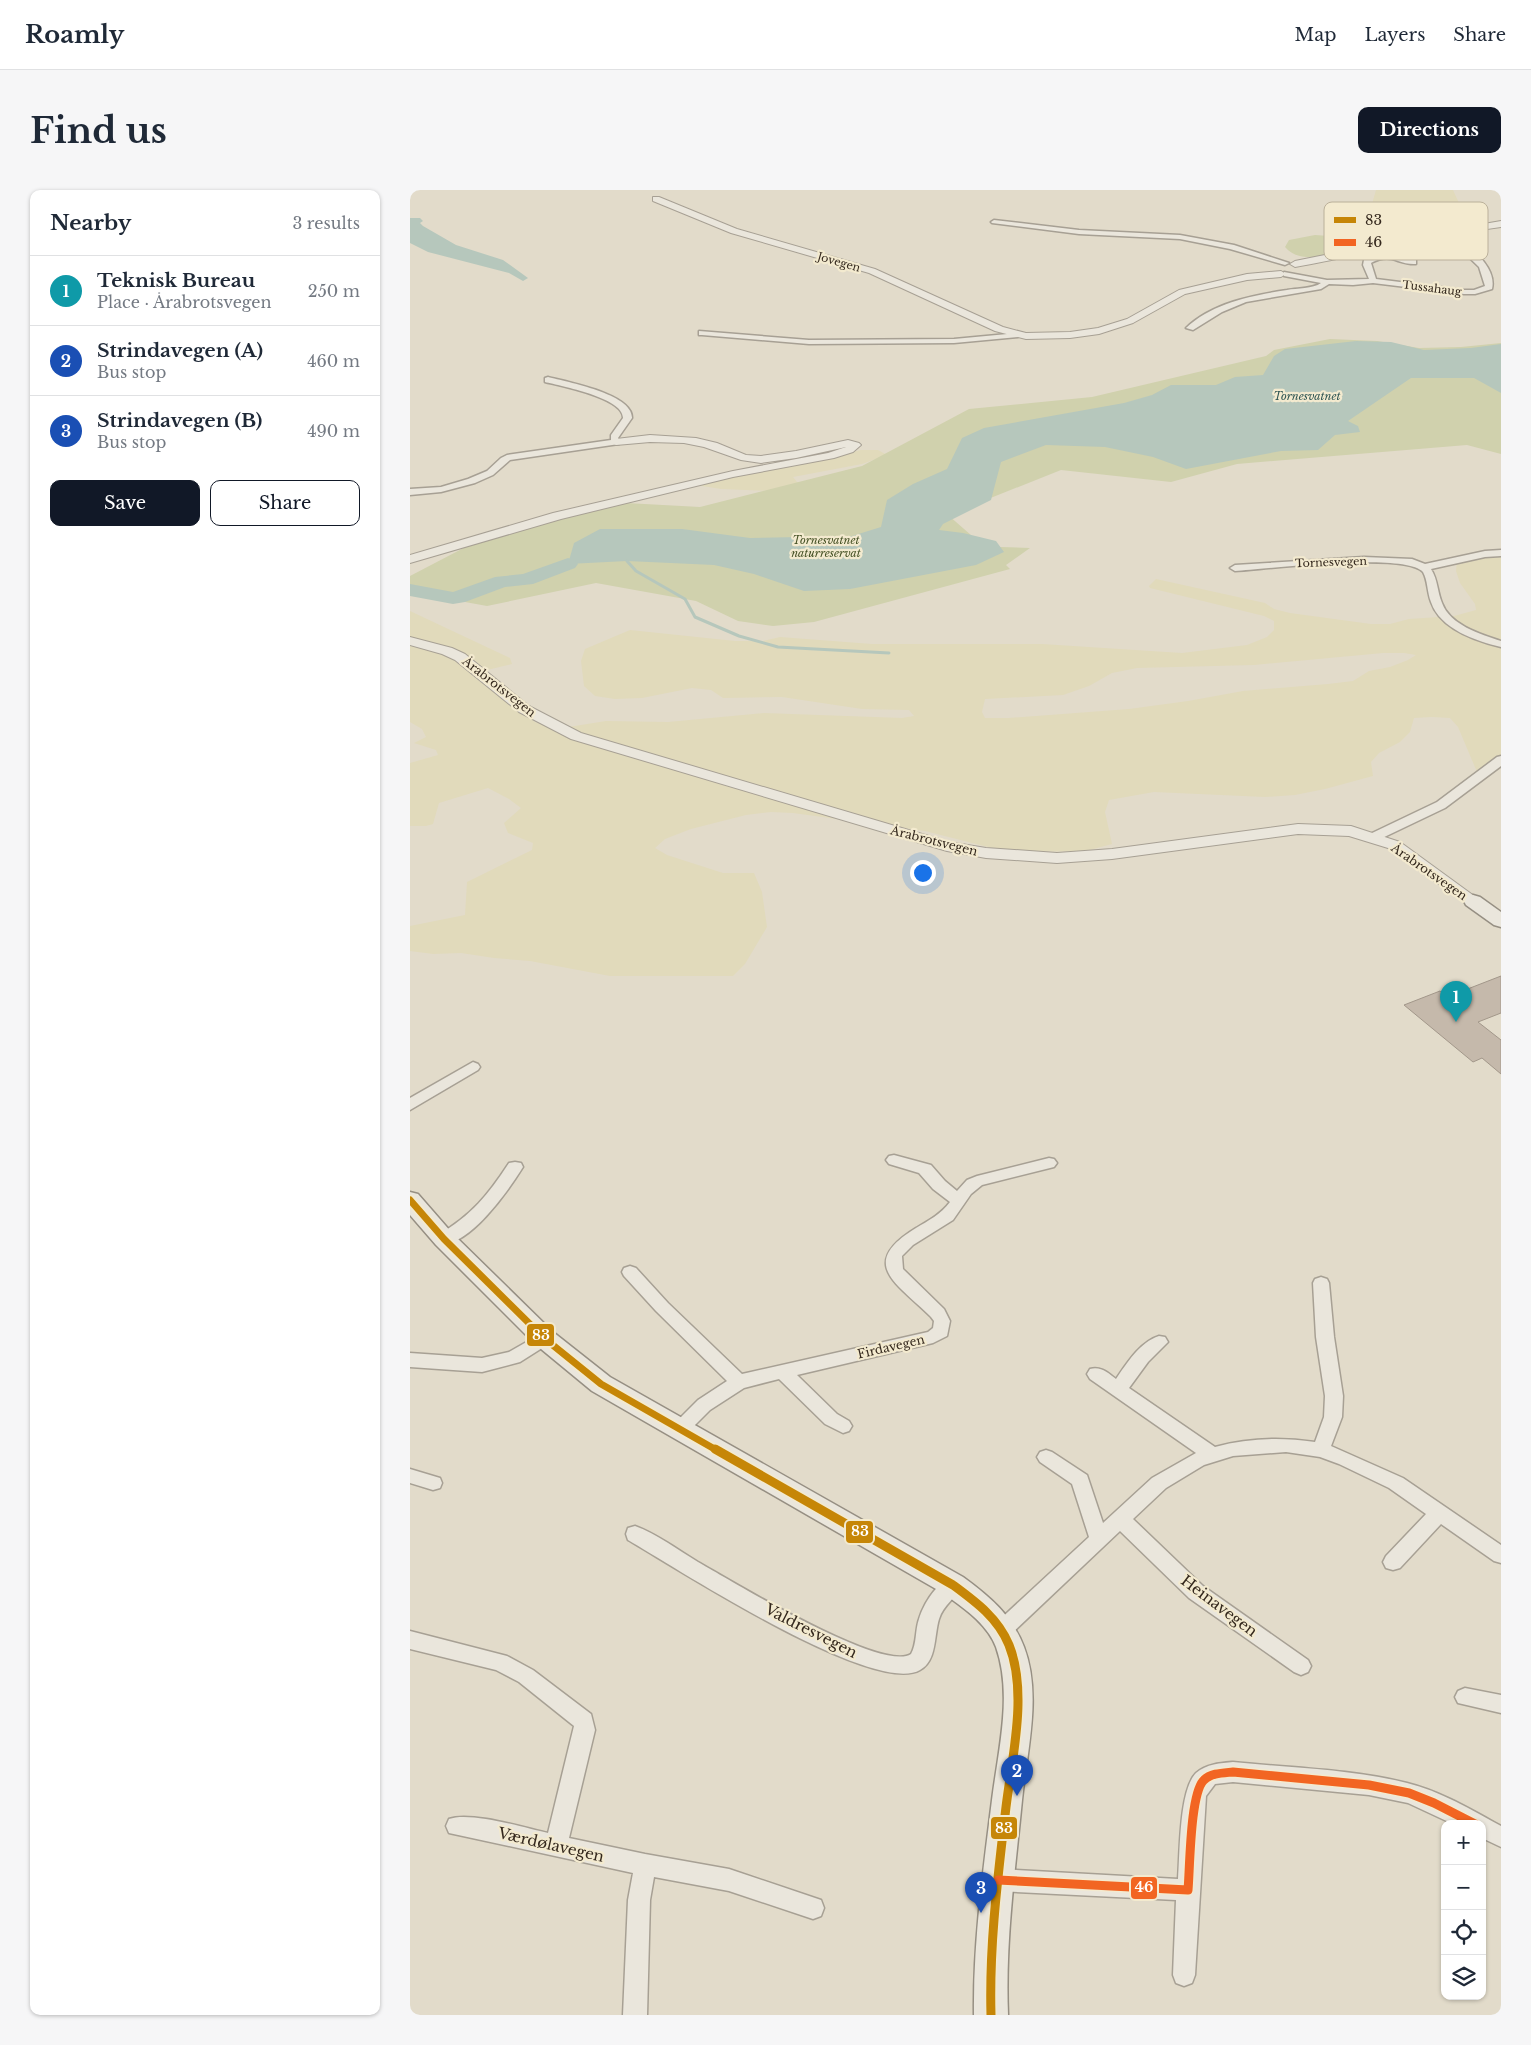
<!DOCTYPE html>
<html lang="en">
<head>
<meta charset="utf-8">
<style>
  :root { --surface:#fff; --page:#f6f6f7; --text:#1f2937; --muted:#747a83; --line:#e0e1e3; --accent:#111827 }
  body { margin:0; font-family:"Libre Baskerville",serif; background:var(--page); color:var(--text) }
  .controls { position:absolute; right:15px; bottom:15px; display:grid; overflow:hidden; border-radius:10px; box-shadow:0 1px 4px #0004 }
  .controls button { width:45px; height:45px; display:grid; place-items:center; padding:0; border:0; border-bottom:1px solid var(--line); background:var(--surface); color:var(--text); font:25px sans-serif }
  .you { position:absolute; left:512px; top:682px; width:18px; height:18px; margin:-12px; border:4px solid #fff; border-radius:50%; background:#1a73e8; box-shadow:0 0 0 8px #1a73e833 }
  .badge { display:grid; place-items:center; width:32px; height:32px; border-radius:50%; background:var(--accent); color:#fff; font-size:16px; font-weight:700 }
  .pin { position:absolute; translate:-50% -41px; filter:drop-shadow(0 1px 2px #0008) }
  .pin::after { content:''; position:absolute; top:26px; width:18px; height:15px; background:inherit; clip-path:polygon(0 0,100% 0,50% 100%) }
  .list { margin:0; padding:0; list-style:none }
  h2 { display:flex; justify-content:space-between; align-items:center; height:65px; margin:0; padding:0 20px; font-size:21px }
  h2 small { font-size:16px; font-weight:400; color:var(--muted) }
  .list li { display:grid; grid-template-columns:32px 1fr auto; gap:15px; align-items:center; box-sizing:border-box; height:70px; padding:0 20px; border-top:1px solid var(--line) }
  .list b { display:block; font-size:19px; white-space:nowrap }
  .list p { margin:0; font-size:16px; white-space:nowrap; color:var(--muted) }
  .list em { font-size:16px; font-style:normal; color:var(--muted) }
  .actions { display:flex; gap:10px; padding:15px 20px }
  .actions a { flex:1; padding:11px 0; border:1px solid var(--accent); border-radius:10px; text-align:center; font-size:18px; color:var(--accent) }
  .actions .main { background:var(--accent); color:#fff }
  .icon { flex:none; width:28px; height:28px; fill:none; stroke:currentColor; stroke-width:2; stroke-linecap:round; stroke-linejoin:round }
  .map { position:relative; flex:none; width:1091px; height:1825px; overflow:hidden; border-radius:10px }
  header { display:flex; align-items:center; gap:30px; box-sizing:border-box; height:70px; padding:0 25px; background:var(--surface); border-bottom:1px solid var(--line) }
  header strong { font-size:24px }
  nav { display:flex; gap:28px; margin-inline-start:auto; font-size:18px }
  .intro { display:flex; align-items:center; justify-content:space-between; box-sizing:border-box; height:120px; padding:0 30px }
  h1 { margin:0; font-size:35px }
  .button { padding:12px 22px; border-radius:10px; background:var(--accent); color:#fff; font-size:18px; font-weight:700 }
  main { display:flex; gap:30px; padding:0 30px }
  aside { flex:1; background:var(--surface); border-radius:10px; box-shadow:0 1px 4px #0004 }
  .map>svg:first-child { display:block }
  .farmland { fill:#e1dabb; fill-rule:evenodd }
  .green { fill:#d0d1ad }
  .water { fill:#b6c7bc }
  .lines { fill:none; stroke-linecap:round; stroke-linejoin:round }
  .stream { stroke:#b6c7bc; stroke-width:3 }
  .river { fill:#b6c7bc; fill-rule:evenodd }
  .building { fill:#c5b9ab; stroke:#a2978a }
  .minor-casing { stroke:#a7a094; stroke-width:3 }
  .tertiary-casing { stroke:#a7a094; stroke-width:2 }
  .secondary-casing { stroke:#968f83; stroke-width:3 }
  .minor { fill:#eae6dc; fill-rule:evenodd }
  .tertiary { fill:#eae6dc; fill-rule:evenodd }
  .secondary { fill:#eae6dc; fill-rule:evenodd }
  .bus-1-far1-casing { stroke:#f3eacf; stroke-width:11 }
  .bus-1-casing { stroke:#f3eacf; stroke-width:12 }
  .bus-2-casing { stroke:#f3eacf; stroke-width:12 }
  .bus-1-far1 { stroke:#c68607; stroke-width:7 }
  .bus-1 { stroke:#c68607; stroke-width:9 }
  .bus-2 { stroke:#f26522; stroke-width:9 }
  .labels { text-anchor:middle; stroke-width:4.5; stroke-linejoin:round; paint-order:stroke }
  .far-street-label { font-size:11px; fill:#34281d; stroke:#f3eacf }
  .far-water-label { font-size:11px; font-style:italic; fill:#2c5351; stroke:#f3eacf }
  .far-park-label { font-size:11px; font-style:italic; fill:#445024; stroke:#f3eacf }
  .street-label { font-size:12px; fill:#34281d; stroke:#f3eacf }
  .near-street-label { font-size:15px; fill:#34281d; stroke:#f3eacf }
  .key { fill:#f3eacf; stroke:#bab09a; stroke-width:1 }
  .key-label { font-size:14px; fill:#34281d }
  .line-badge { stroke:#f3eacf; stroke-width:2 }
  .badge-label { font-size:14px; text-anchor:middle; font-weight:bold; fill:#fff }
</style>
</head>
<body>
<header>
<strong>Roamly</strong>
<nav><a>Map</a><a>Layers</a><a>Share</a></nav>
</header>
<div class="intro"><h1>Find us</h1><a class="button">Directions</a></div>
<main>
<aside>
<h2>Nearby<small>3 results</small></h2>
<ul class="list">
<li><span class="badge" style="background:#0f9aa8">1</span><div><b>Teknisk Bureau</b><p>Place · Årabrotsvegen</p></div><em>250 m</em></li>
<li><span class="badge" style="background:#1a4fb4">2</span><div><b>Strindavegen (A)</b><p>Bus stop</p></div><em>460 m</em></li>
<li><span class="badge" style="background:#1a4fb4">3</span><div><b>Strindavegen (B)</b><p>Bus stop</p></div><em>490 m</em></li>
</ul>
<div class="actions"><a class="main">Save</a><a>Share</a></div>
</aside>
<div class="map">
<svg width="1091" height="1825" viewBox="0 0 1091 1825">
  <rect width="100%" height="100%" fill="#e2dbca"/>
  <path class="farmland" d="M966,0H1043L1060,37L967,47L962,40V14Z
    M451,260H468L477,265L452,274L383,287L387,292L396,293L390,302L311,299L286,295L326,285L386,275Z
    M1091,360V573L1070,589L1048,537L1040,528L1022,527L1004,528L1000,542L990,552L969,563L961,572L963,586L915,599L885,605L855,607L744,602L699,610L695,622L702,654L676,661L608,662L578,657L515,641L383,623L361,622L336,625L281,639L255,649L245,658L257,665L313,683H344L352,702L357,737L335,774L323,786H200L120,771L84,768L51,763L23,764L0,761V736L55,725L57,692L122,660L123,653L98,643L94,633L111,618L99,609L78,598L29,613L23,634L16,636H0V573L28,565L26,560L4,553L16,547L12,539L0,532V421L100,468L102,474L73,481L107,518L125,532L146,539L196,531L258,532L354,523L492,528L504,526L499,520L452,519L372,507L313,508L301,500L282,498L232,508L205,509L185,506L174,496L171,471L175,459L220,440L325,451H353L370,447L462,454H632L772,463L837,455L857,447L864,440V431L854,426L740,398L739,396L746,389L855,413L864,419L880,423L961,434H980L999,429L1044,426L1066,420L1065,414L1050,393L1046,381L1047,371ZM973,463H994L1006,465L998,470L980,477L959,481L943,491L918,494L833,501L778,511L719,519L598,528H575L572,522L575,509L653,505L679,496L702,483L727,478L844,475Z"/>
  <path class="green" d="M905,45L962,49L957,53C934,60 894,79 875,57L879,50Z
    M920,149L967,151L1009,158L1051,157L1091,153V264L1057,255L827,274L761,292L651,280L538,325L585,366L590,357L620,358L596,375L600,379L404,432L363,436L328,431L286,411L186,393L77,416L0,402V386L69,350L143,328L216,313L290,317L452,276L559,219L682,207L856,166L864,160Z"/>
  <path class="water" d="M0,28H10L13,31L10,33L13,36L46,55L93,70L118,88L113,91L99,83L18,62L0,53Z
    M946,151L981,152L1014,160L1061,158L1091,154V203L1064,188H1001L938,231L948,236L950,242L925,245L908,260L871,261L776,279L743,267L695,257L636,255L591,272L581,310L533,334L529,340L553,343L586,351L594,362L566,375L440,399L394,401L344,384L304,375L217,371L158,374L164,353L190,339H272L340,348L442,346L471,337L477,310L503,294L537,279L552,248L574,238L714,213L742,205L761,195H806L825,187L853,185L864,166L875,159Z"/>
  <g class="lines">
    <path class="stream" d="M217,371L226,381L275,409L285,427L329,446L368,457L479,463"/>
    <path class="river" d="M158,368L165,370L168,374L165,378L123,394L95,397L55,412L43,414L0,406V394L43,402L85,387L113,384Z"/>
  </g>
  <path class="building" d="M1091,786V823L1068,832L1091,850V884L1072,868L1063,872L994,815L1030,801L1037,807Z"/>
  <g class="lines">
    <defs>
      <path id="minor" d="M584,30L669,40L770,45L824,55L879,73L875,75L820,59L770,49L669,44L582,33L581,32Z
        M1042,47H1048C1062,59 1087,78 1082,99L1065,104H1054L963,93L943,95L919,94L911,99L836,112L812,122L783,140L776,138C802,113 843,105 877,100C887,98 903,99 911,93L874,86V82L917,90L959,89L953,75L954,70L962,66L991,60H994V64L987,65L1006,70V74C986,75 983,62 961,73L966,89L1054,100H1064L1075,96L1069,77L1042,51Z
        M289,141L399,150L544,149L608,143L612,145L608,147L544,153L399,154L292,145H289Z
        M138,187C157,192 223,204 222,228L208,248L210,252L209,254L100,270L83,285L65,293L31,302L0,305V299L31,297L58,289L77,281L91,268L97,265L201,250V245L213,228C214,208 151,196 135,192V188Z
        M1091,360V366L1075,367L1021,379C1028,390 1027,401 1032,413C1040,435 1070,444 1091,451V457C1066,451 1030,439 1021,412C1017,402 1018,391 1013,382C994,362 857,379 825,381L820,378L825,375L954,367L1002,369L1015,374L1075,361Z
        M1091,566V576L1035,618L968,650L964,651L958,647L960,644L1027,612L1087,567Z
        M63,872L68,874L70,877L68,880L0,920V908Z
        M484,965L521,975L535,991L547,1001L557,990L567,986L639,968L644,969L647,973L644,977L572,995L561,1004L543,1030L503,1055L492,1066L493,1079L534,1119L540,1131L537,1146L523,1153L387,1185L427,1224L439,1231L442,1236L439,1241L433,1243L415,1234L369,1189L334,1198L300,1220L275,1245L269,1247L263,1245L260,1240L263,1235L288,1210L317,1191L246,1121L214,1086L212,1082L214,1078L220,1076L226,1078L258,1113L332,1184L518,1142L523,1138L524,1131L521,1127C487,1093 447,1074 506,1038C518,1031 531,1024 540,1012L523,999L509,983L479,974L476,970L479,966Z
        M105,972L111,973L113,977C100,998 57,1061 28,1053L26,1049L28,1045C62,1025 78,1005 99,973Z
        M911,1087L917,1089L919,1093L924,1147L933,1206L932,1227L921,1256L993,1288L1091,1355V1373L1084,1371L1031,1334L990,1378L983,1380L976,1378L973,1372L976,1366L1016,1324L979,1298L929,1274L910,1267L876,1262L823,1266L794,1275L756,1298L723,1329L793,1396L898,1470L901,1476L898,1482L891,1485L884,1482L779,1408L710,1341L600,1445L593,1448L586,1445L583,1439L586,1433L679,1347L662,1294L630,1272L627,1267L630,1262L636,1260L642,1262L677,1285L693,1333L742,1288L786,1263L680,1189L677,1184L680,1179C691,1176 698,1183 706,1189C717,1173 730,1152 749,1146L755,1147L758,1152L738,1172L719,1198L805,1257C838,1248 871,1247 905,1252L914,1227L915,1206L906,1147L903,1093L905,1089Z
        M134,1142L140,1143L143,1148L140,1153L110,1172L72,1182L0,1177V1163L72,1168L99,1162Z
        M0,1279L30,1288L32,1293L30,1298L23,1300L0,1293Z
        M225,1336C247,1344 268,1360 288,1372C320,1390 472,1483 501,1464C507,1454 505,1440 509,1429C514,1413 531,1383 550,1389L553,1395C547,1407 533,1415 529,1429C524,1445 527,1471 510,1480C464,1507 265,1377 218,1350L216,1344L218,1338Z
        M0,1441L97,1466L123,1480L181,1524L185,1540L159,1648L235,1664L319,1679L411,1710L414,1718L411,1726L403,1729L319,1701L244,1687L240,1710L237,1825H213L218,1710L223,1683L39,1643L36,1636L39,1629C60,1621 115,1638 138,1643L164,1536L109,1492L86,1480L0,1459Z
        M1055,1498L1091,1505V1523L1048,1513L1045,1507L1048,1501Z
        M823,1572C881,1578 941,1579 997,1593C1030,1601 1062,1620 1091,1636V1657L1072,1648V1634H1043L998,1613L959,1605L823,1592L805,1594L796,1606L785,1785L782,1793L774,1796L766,1793L763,1785L766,1710L588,1701L580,1698L577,1690L580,1682L588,1679L768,1689C770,1664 769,1600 786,1583C796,1574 811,1573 823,1572Z"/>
      <path id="tertiary" d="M243,7H249L327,39L465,79L593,137L616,143L660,142L688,138L717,129L769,100L837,84L871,81L876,84L871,87L837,90L775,104L723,133L689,144L660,148L616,149L585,141L459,83L321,43L243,11Z
        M1091,31V37C1022,46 954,65 885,77L880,74L885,71L1039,40Z
        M240,245L286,248L307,253L336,265L351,266L386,261L438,250L449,253L451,255L443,262L424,268L323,287L151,329L0,373V365L143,323L323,281L418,263L436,257L386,268L351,273L331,270L294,257L274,253L240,252L206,255L200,252L206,249Z
        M0,447L42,458L55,464L119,516L171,543L539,652L576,658L647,663L702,659L888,634L941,636L990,652L1071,711L1069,714H1057L978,658L939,646L888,644L702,669L647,673L576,668L537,661L161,549L109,522L45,470L32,464L0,455Z"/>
      <path id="secondary" d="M1063,705L1070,707L1091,722V737L1084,735L1056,715L1054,711L1056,707Z
        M0,1002L8,1004L42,1043L143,1142L200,1187L553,1387C579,1406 602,1425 614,1457C632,1504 617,1561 612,1610C605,1682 595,1753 598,1825H564C563,1753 573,1682 582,1610C588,1561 603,1505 586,1457C577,1433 552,1417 533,1403L182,1201L125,1154L26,1055L0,1025Z"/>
    </defs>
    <use href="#minor" class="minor-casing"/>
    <use href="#tertiary" class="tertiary-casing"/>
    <use href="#secondary" class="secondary-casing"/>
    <use href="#minor" class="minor"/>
    <use href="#tertiary" class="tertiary"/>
    <use href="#secondary" class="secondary"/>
    <defs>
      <path id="bus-1-far1" d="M0,1010L34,1049L134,1148L191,1194L308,1261"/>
      <path id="bus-1" d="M305,1259L543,1395C566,1412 588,1428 599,1455C618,1502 602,1568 596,1617C588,1686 579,1755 581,1825"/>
      <path id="bus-2" d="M588,1690L778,1700C780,1678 780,1603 794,1590C801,1583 813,1583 823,1582L959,1595L999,1603L1024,1613L1065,1634"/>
    </defs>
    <use href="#bus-1-far1" class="bus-1-far1-casing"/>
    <use href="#bus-1" class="bus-1-casing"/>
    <use href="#bus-2" class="bus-2-casing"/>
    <use href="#bus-1-far1" class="bus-1-far1"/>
    <use href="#bus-1" class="bus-1"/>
    <use href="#bus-2" class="bus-2"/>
  </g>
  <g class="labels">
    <g class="far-street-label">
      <text transform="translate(429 72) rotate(16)" y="4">Jovegen</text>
      <text transform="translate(1022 98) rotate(7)" y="4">Tussahaug</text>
      <text transform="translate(921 372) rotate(-2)" y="4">Tornesvegen</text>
    </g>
    <g class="far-water-label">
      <text x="897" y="210">Tornesvatnet</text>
    </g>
    <g class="far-park-label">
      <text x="416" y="354">Tornesvatnet<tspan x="416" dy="13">naturreservat</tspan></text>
    </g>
    <g class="street-label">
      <text transform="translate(89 497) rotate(38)" y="4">Årabrotsvegen</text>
      <text transform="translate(524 651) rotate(14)" y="4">Årabrotsvegen</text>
      <text transform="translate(1019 682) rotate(35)" y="4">Årabrotsvegen</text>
      <text transform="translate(481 1157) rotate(-13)" y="4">Firdavegen</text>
    </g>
    <g class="near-street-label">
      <text transform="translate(809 1416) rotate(37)" y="5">Heinavegen</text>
      <text transform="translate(401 1441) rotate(27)" y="5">Valdresvegen</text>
      <text transform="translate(141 1655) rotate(13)" y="5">Værdølavegen</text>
    </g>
  </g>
  <rect x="914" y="12" width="164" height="58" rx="8" class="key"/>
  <rect x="924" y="27" width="22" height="6" fill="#c68607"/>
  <rect x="924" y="49" width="22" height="7" fill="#f26522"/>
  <g class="key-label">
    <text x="955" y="35">83</text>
    <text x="955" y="57">46</text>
  </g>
  <g class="line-badge">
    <rect x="116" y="1133" width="29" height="24" rx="5" fill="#c68607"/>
    <rect x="435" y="1330" width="29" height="24" rx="5" fill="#c68607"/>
    <rect x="580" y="1626" width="28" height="24" rx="5" fill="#c68607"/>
    <rect x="720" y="1686" width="28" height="24" rx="5" fill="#f26522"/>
  </g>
  <g class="badge-label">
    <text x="131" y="1150">83</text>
    <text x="450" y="1346">83</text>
    <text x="594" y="1643">83</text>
    <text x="734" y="1702">46</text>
  </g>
</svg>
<div class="controls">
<button>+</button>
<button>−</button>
<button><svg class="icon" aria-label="locate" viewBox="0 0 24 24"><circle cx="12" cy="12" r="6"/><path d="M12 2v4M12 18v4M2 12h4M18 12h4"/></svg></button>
<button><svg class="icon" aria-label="layers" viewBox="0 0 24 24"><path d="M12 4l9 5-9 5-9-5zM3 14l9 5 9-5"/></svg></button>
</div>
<div class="you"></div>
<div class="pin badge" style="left:1046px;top:832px;background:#0f9aa8">1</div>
<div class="pin badge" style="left:607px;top:1606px;background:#1a4fb4">2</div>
<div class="pin badge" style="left:571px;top:1723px;background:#1a4fb4">3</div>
</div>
</main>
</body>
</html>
